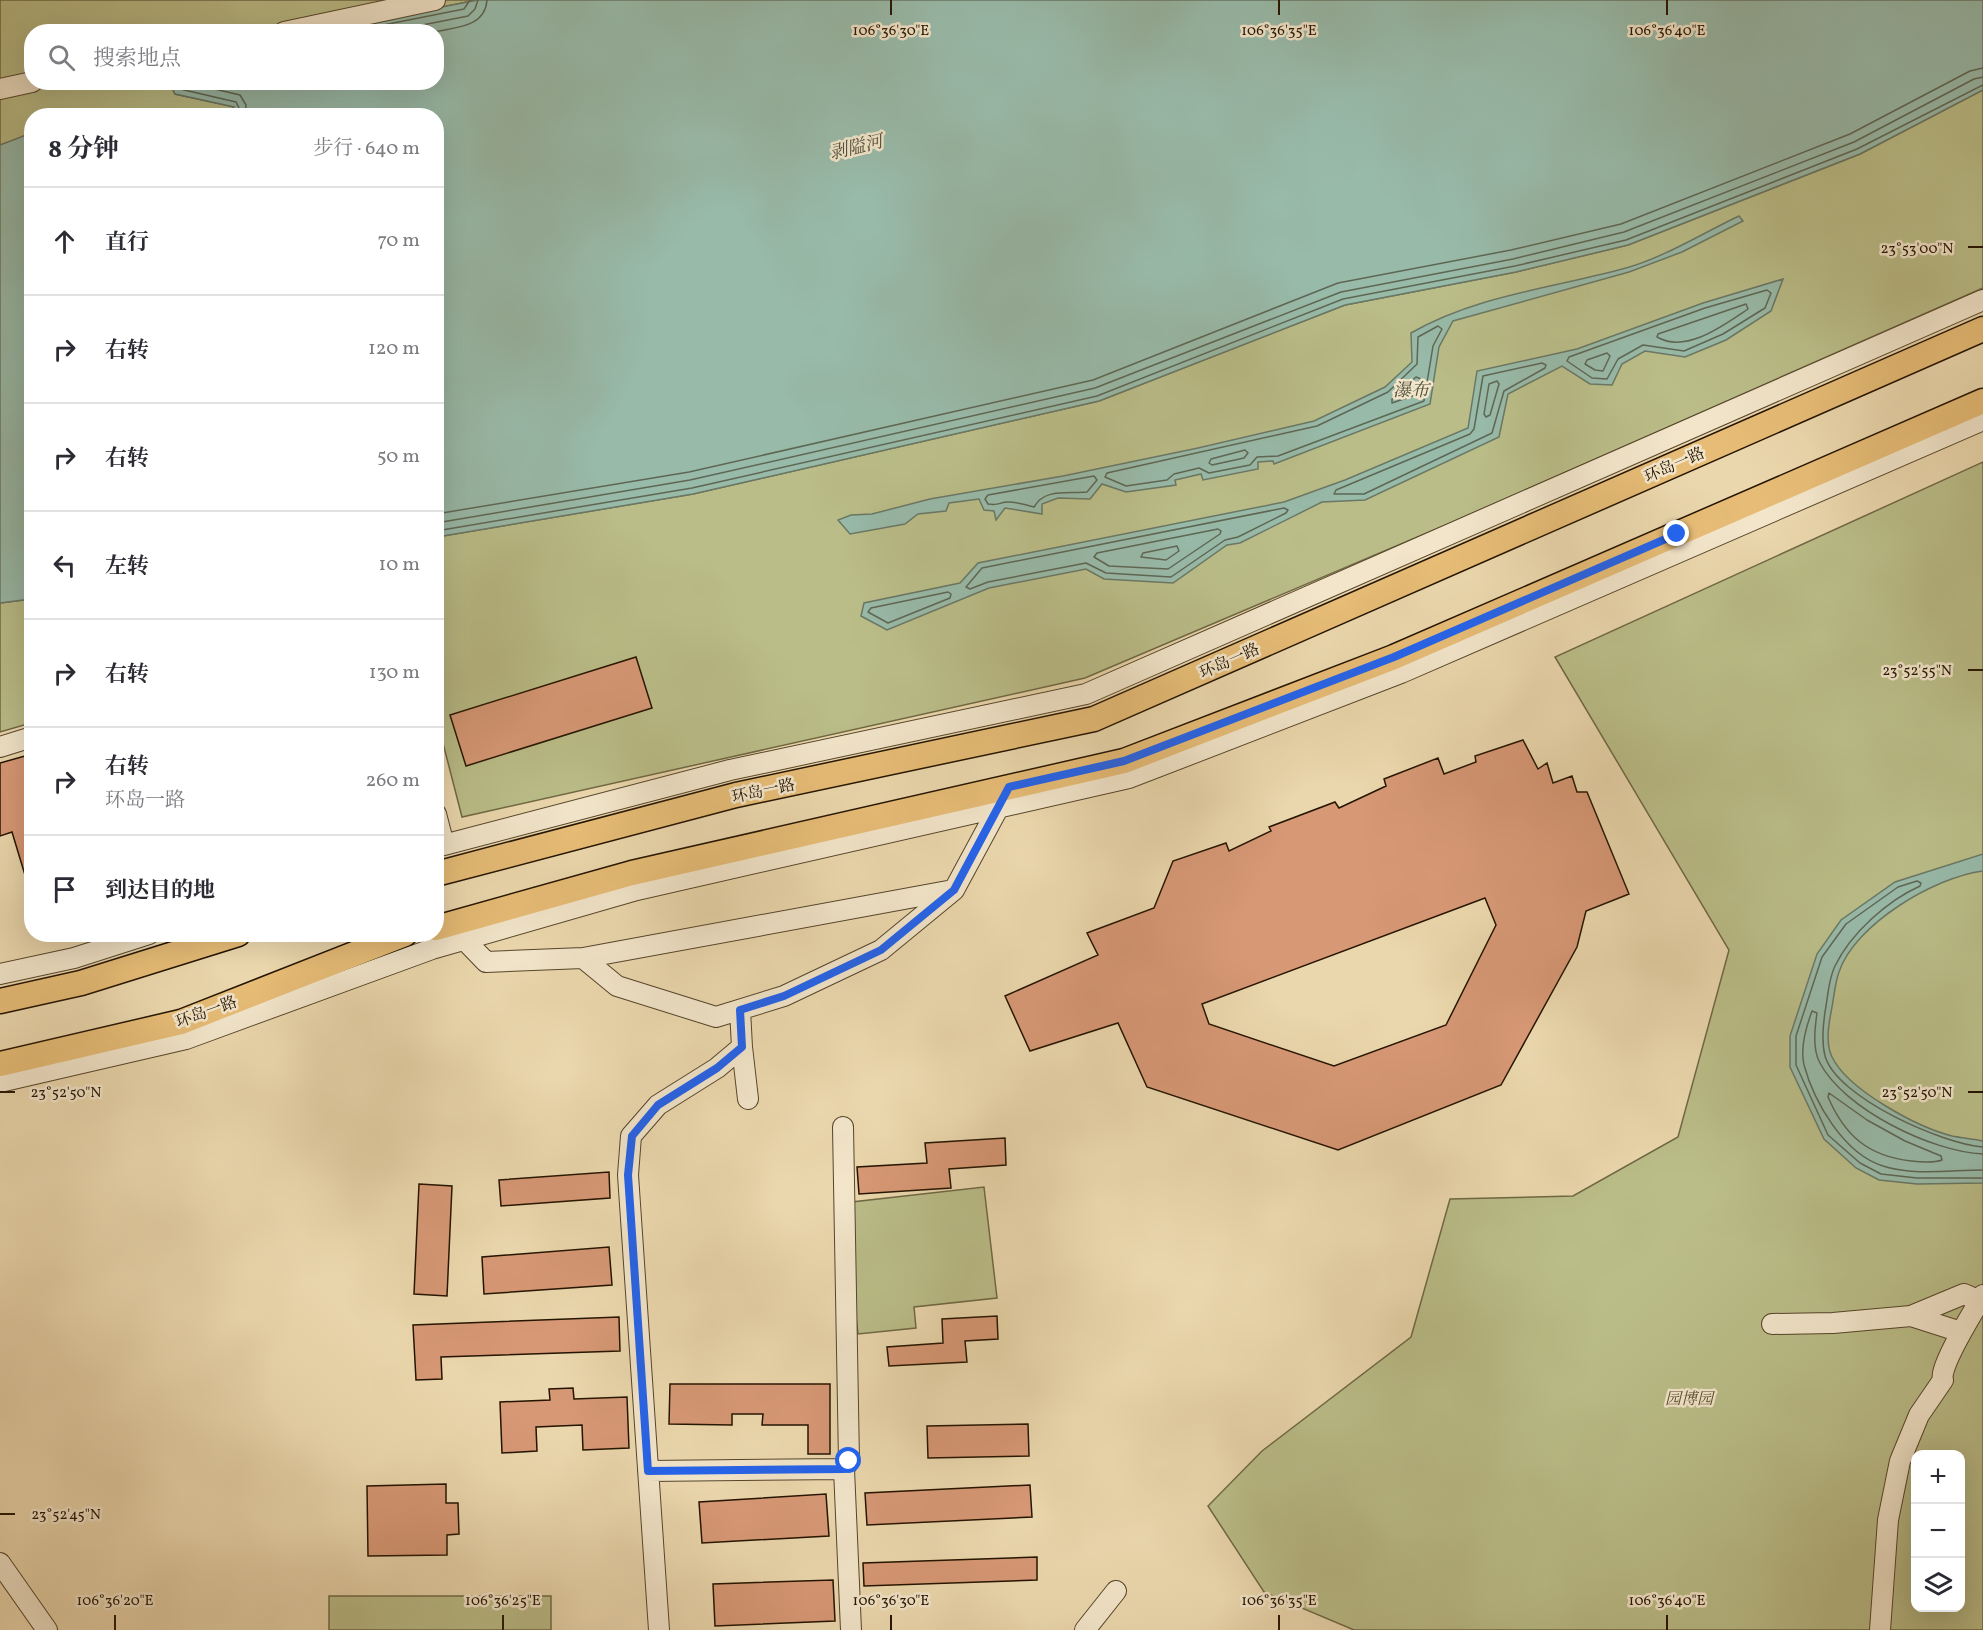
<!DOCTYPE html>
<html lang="zh">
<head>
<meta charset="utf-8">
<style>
  :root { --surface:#fff; --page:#f7f7f7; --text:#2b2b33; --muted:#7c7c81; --line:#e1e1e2 }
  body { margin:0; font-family:Vollkorn,"Noto Serif SC",serif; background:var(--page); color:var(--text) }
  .controls { position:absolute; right:18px; bottom:18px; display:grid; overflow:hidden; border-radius:12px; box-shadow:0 6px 24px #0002 }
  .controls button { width:54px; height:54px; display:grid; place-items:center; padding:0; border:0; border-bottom:2px solid var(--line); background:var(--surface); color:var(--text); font:30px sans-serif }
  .stop { position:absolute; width:18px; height:18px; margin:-14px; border:4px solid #2563eb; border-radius:50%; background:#fff }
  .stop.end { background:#2563eb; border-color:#fff; box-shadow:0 2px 6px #0008 }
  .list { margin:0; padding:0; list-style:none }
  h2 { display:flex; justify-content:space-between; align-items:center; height:78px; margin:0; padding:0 24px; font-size:26px }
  h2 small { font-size:20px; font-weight:400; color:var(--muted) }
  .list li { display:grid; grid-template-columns:39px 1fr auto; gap:18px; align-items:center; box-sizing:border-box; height:108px; padding:0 24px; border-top:2px solid var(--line) }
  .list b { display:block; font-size:22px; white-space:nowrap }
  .list p { margin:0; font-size:20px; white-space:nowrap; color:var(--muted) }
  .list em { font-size:20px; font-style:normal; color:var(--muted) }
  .icon { flex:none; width:33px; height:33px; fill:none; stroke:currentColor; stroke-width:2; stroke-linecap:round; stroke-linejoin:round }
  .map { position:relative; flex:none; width:1983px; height:1630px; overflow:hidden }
  .search { position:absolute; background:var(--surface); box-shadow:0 6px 24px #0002; left:24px; top:24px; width:420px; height:66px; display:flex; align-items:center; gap:15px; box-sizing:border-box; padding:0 21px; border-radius:24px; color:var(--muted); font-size:22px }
  .panel { position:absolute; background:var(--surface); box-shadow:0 6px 24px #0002; left:24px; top:108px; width:420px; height:834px; border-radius:24px }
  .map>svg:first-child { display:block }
  .green { fill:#babd88; stroke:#6f6844; stroke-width:1.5; fill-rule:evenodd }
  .water { fill:#98baa9; stroke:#6a7865; stroke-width:1.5 }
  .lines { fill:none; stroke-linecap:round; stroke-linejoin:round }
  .shore { stroke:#5e6754; stroke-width:1.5 }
  .building { fill:#d79875; stroke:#241400; stroke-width:1.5; fill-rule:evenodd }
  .minor-casing { stroke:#56452b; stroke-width:22 }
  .major-casing { stroke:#241400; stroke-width:27 }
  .minor { stroke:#f2e5ca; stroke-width:20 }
  .major { stroke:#e6bc76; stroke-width:24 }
  .route { stroke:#2563eb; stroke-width:8 }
  .ticks { fill:none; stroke:#241400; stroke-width:2 }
  .labels { text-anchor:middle; stroke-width:5; stroke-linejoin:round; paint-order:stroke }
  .street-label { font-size:16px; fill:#241400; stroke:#f2e5ca }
  .park-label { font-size:16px; font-style:italic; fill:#584f30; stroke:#f2e5ca }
  .water-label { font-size:18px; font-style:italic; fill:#4d4e3b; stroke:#f2e5ca }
  .ticks-label { font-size:15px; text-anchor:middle; fill:#241400; stroke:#f2e5ca; stroke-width:5; stroke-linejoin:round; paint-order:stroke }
</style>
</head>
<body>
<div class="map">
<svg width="1983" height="1630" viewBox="0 0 1983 1630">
  <rect width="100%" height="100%" fill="#ebd7ad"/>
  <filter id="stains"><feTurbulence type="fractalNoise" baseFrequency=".00333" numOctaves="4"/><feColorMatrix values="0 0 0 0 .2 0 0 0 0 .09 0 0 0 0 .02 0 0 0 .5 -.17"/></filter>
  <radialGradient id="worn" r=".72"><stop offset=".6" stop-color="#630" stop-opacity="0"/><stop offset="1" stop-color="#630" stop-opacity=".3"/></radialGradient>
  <path class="green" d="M0,0H478L317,31L32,32V82L170,83L175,94L235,107L225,116H32L31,135L0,145Z
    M1983,90V288L1448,524L1085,678L462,817L437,720L436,537L693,494L1099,401L1345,305L1516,272L1628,245L1860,154Z
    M1983,462V1630H1354L1264,1592L1208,1506L1262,1451L1411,1337L1450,1199L1573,1196L1678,1137L1729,950L1555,657ZM1916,1454H1960V1608H1916Z
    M31,599V723L0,732V603Z
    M984,1187L997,1298L914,1307L916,1328L858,1334L843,1203Z
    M329,1596H551V1630H329Z"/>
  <path class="water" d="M478,0H1983V90L1860,154L1628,245L1516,272L1345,305L1099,401L693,494L437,537L436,116L225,115L234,107L175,94L170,83L436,82V32L317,31Z
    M26,135H32L31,599L0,603V145Z
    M1739,216L1743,221L1682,252L1629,272L1453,321L1439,347L1430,404L1274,464L1273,461L1258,462V469L1203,480L1201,474L1175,480L1176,485L1126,492L1102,484L1090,499L1058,498L1042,504V514L1005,508L996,520L994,511L984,510L979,499L949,503L946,511L918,514L905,524L850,534L838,520L851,515L872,514L930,499L1063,476L1198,448L1314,421L1385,387L1412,362L1411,333C1477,295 1554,288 1626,268C1665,257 1703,233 1739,216Z
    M1783,279L1771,311L1726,340L1685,357L1645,351L1622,364L1612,385L1590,384L1562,366L1508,394L1499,437L1365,500L1322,502L1240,543L1227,545L1173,583L1104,579L1086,569L989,588L887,630L861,616L864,603L960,583L978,563L1284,502L1345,480L1468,428L1477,371L1577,349L1703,303Z
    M1983,854V871C1935,877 1855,924 1839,972C1835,983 1834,996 1832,1007C1829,1022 1825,1043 1832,1057C1848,1090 1917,1127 1952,1136C1962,1138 1973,1139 1983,1141V1183L1917,1184L1879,1180L1856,1168L1824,1139L1790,1067V1036L1817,954L1841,920L1895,882Z"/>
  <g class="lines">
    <path class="shore" d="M348,32L464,9L470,0
      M387,32L468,16L475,9L478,0
      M434,32C455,27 485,28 487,0
      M176,82L180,89L236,102L239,108L234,116
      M185,82L240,95L246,105L245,116
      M1767,290L1771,293L1765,308L1723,334L1684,351L1643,345L1618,359L1607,379L1592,378L1567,361L1569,357L1705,308Z
      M1746,304L1748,309C1724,325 1686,354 1657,337L1658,334Z
      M1438,326L1442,329L1433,346L1424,401L1278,456L1257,457L1250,465L1209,473L1199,468L1174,474L1167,480L1126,486L1105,477L1107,473L1317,426L1388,392L1417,364L1418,337Z
      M1607,353L1610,356L1603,371L1595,370L1585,364L1587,360Z
      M1542,363L1546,365L1545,368L1504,391L1492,433L1364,494H1334L1336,490L1470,434L1474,429L1483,376Z
      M1416,377L1421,379L1418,394L1392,403V399Z
      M1497,381L1499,384L1490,415L1486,417L1484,414L1489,384Z
      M1245,450L1248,453L1244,458L1212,465L1209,463L1211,459Z
      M1094,476L1097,480L1087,492C1067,494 1045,488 1034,507C1025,505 1019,502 1008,502C999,502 1000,506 988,504L985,499L988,495Z
      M1284,508L1288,510L1286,513L1238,537L1225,540L1171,577L1106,573L1086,563L988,582L970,589L966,587L982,568Z
      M436,514L689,472L1093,380L1338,283L1511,250L1621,224L1850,134L1970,71L1983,68
      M436,523L690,480L1095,388L1341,292L1513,259L1624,232L1854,142L1974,79L1983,77
      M1218,529L1221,531L1220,534L1168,569L1109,566L1094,557L1097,553Z
      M436,531L692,488L1097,396L1343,299L1515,266L1626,240L1857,149L1983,85
      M1177,546L1179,551L1166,560L1141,557L1143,553Z
      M948,592L951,594L950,598L888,623L868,612L871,608Z
      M1829,1093L1867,1120L1905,1141L1941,1156L1942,1160C1934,1163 1920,1162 1911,1161C1868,1156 1845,1136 1828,1097Z
      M1983,1147C1943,1144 1837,1098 1825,1056C1821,1040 1823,1023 1826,1006C1828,994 1829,978 1835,966C1851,933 1887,901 1920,886L1921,883L1917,881L1898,887L1846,924L1822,957L1796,1036V1065L1828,1135L1860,1163L1881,1174L1917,1178H1983
      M1983,1154C1932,1152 1844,1109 1820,1063C1812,1049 1815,1027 1817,1013L1812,1011C1806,1027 1800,1048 1804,1065C1814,1102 1844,1154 1883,1166C1913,1176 1951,1170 1983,1170"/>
  </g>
  <path class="building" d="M636,657L652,708L466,766L450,715Z
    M1523,740L1538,769L1547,763L1553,783L1572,776L1577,792H1587L1629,894L1586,911L1577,947L1501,1085L1338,1150L1147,1087L1118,1023L1030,1051L1005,996L1098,955L1087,933L1154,908L1173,861L1226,843L1229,851L1271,831L1269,827L1335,802L1339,808L1386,786L1384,779L1438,758L1444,774L1476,762L1475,756ZM1485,898L1496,925L1446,1025L1334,1066L1209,1024L1202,1004Z
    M32,754V885H28L12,832L0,836V763Z
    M1005,1138L1006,1165L949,1169L951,1188L859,1194L857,1167L927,1163L925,1143Z
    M609,1172L610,1198L501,1206L499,1180Z
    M419,1184L452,1186L447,1296L414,1294Z
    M609,1247L612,1285L484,1294L482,1257Z
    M997,1316L998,1339L965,1341L967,1362L889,1366L887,1347L943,1343L942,1319Z
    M619,1317L620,1351L441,1357L442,1379L416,1380L413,1325Z
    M670,1384H830V1454H808V1425H762L763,1414H732V1425L669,1424Z
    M573,1388L574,1399L627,1397L629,1448L583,1450L582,1425L536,1427L537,1451L502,1453L500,1402L550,1400L549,1389Z
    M1028,1424L1029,1456L928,1458L927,1426Z
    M446,1484V1503H458L459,1534L447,1535V1555L368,1556L367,1486Z
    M1030,1485L1032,1517L867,1525L865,1493Z
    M826,1494L829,1536L702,1543L699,1502Z
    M1037,1557V1580L864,1586L863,1563Z
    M833,1580L835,1621L715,1626L713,1584Z"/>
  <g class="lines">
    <defs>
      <path id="minor" d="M284,32L435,0
        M0,89L32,82
        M0,747L32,737
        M436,814L444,845
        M436,847L730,770L1086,694L1983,300
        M457,932L486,962L583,958L617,986L716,1017L784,996L881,950L954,890L1002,801
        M583,958L953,890
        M0,974L74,958L149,934
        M742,1047L748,1099
        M0,1082L186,1039L432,949L637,890L1129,778L1401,673L1983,420
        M843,1127L849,1461L844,1469L851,1630
        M1911,1316L1961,1332
        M1772,1324L1833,1323L1911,1316L1964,1294L1980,1301
        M648,1471L844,1469
        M0,1563L47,1630
        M659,1630L628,1175L631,1136L658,1105L717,1068L742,1047L740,1010
        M1085,1630L1116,1591
        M1880,1630L1888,1520L1900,1461L1919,1415L1943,1380C1938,1368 1975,1309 1983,1295"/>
      <path id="major" d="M436,874L736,795L1094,719L1983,329
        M436,928L632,873L1124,761L1394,657L1983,401
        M0,1001L81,983L238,934
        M0,1064L181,1022L405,934"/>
    </defs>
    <use href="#minor" class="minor-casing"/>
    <use href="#major" class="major-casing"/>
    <use href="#minor" class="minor"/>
    <use href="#major" class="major"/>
  </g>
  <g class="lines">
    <path class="route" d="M849,1461L844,1469L648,1471L628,1175L632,1136L658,1105L717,1068L742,1047L740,1010L784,996L881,950L954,890L1009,787L1124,761L1394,657L1677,534"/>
  </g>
  <path class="ticks" d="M891,0V15M1279,0V15M1667,0V15M1968,247H1983M1968,670H1983M0,1092H15M1968,1092H1983M0,1514H15M115,1615V1630M503,1615V1630M891,1615V1630M1279,1615V1630M1667,1615V1630"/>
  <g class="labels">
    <g class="street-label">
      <text transform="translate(1674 464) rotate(-24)" y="6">环岛一路</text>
      <text transform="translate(1229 660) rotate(-24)" y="6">环岛一路</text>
      <text transform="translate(763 790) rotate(-12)" y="6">环岛一路</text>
      <text transform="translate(206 1011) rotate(-20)" y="6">环岛一路</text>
    </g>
    <g class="park-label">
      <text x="1689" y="1404">园博园</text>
    </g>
    <g class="water-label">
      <text transform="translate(856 147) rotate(-14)" y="6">剥隘河</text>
      <text x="1411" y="396">瀑布</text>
    </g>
  </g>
  <g class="ticks-label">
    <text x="891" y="35">106°36'30"E</text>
    <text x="1279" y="35">106°36'35"E</text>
    <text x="1667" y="35">106°36'40"E</text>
    <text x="1917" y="253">23°53'00"N</text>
    <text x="1917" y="675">23°52'55"N</text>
    <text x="66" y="1097">23°52'50"N</text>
    <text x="1917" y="1097">23°52'50"N</text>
    <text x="66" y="1519">23°52'45"N</text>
    <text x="115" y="1605">106°36'20"E</text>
    <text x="503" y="1605">106°36'25"E</text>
    <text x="891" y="1605">106°36'30"E</text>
    <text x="1279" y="1605">106°36'35"E</text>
    <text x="1667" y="1605">106°36'40"E</text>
  </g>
  <rect width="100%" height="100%" filter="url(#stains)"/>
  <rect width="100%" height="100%" fill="url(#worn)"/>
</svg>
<div class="controls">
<button>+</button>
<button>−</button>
<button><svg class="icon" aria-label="layers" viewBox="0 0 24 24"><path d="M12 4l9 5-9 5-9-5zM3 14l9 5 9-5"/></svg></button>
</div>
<div class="stop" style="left:849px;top:1461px"></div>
<div class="stop end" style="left:1677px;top:534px"></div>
<div class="search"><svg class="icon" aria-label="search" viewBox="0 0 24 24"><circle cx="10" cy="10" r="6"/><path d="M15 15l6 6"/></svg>搜索地点</div>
<section class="panel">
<h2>8 分钟<small>步行 · 640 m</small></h2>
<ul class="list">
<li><svg class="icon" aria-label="ahead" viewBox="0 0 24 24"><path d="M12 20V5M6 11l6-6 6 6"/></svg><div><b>直行</b></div><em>70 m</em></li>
<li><svg class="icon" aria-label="right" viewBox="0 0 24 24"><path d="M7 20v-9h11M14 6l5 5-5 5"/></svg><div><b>右转</b></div><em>120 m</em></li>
<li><svg class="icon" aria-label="right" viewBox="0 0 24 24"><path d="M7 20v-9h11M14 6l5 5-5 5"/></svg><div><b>右转</b></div><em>50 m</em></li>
<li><svg class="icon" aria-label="left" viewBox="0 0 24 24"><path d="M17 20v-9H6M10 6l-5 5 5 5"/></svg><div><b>左转</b></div><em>10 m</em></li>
<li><svg class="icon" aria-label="right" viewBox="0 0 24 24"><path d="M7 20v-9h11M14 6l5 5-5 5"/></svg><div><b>右转</b></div><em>130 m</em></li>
<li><svg class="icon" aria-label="right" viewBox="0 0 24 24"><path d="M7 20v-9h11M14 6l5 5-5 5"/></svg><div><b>右转</b><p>环岛一路</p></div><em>260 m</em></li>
<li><svg class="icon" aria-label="arrive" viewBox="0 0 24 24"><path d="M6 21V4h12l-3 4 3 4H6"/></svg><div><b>到达目的地</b></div></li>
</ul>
</section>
</div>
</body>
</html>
